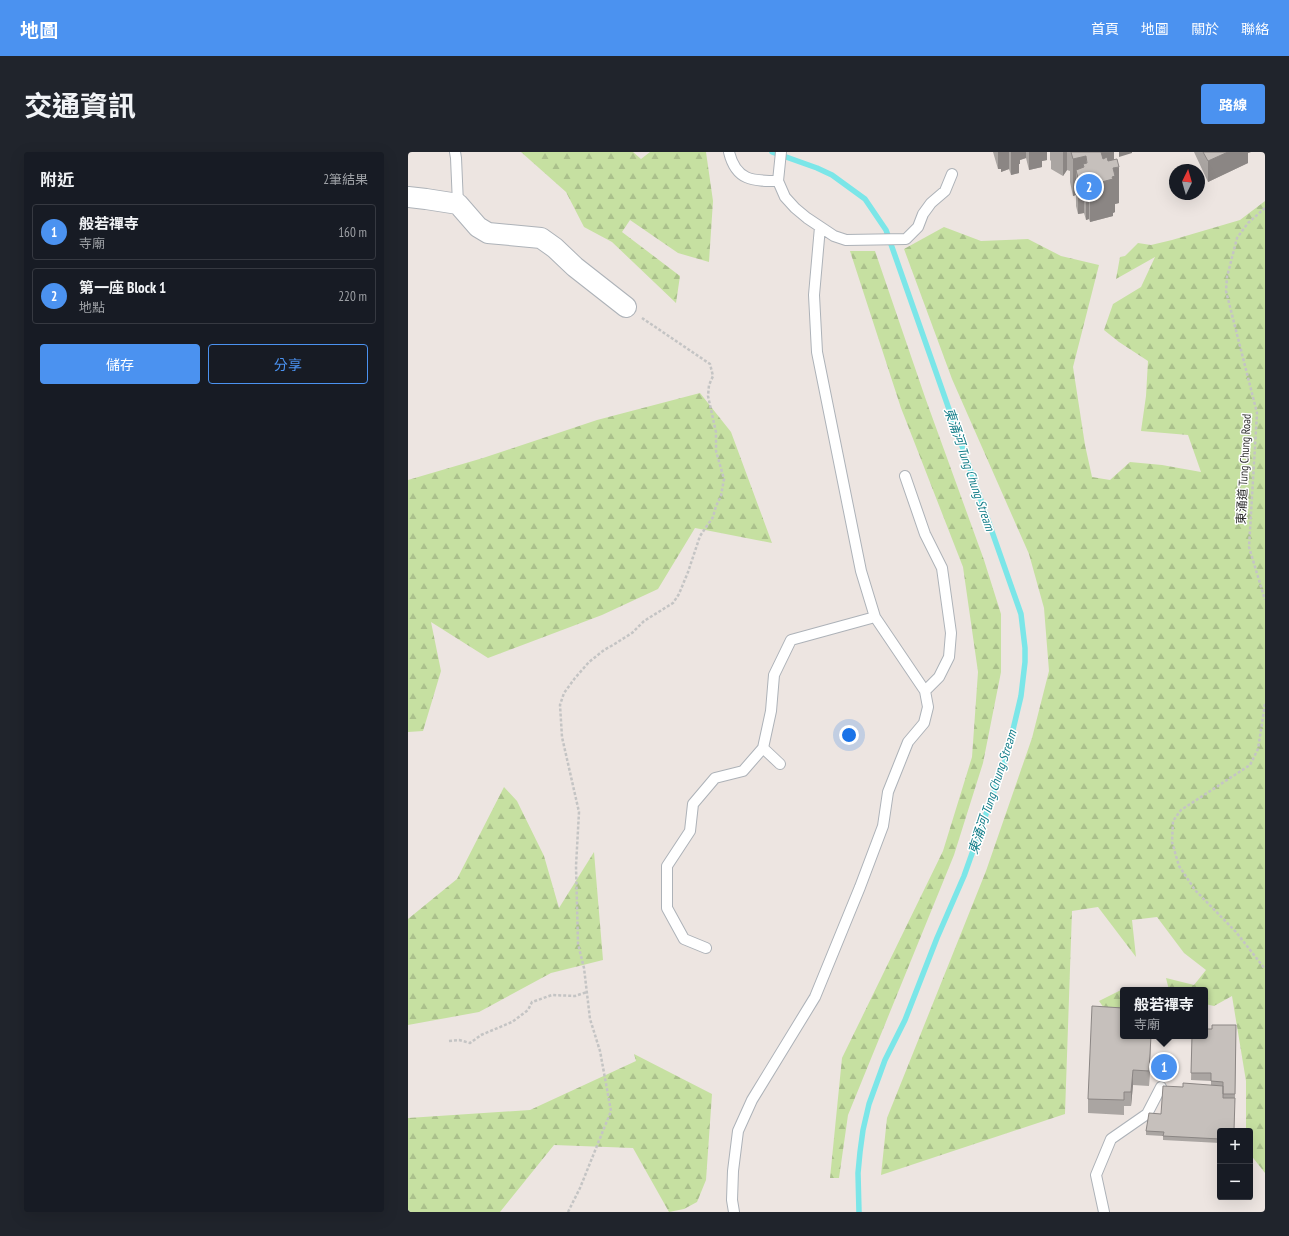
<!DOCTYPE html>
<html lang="zh-TW">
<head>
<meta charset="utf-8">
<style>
  :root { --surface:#171b24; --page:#20242c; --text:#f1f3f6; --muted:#9ea1a6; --line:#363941; --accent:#4b92f0 }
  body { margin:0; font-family:"PT Sans Narrow","Noto Sans TC",sans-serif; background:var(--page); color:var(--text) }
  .controls { position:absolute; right:12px; bottom:12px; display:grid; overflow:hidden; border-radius:4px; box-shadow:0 4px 16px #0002 }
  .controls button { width:36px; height:36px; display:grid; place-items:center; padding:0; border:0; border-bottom:1px solid var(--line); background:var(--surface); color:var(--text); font:20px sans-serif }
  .compass { position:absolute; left:761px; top:12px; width:36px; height:36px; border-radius:50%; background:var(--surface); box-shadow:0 4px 16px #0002; rotate:5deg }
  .you { position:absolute; left:441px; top:583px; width:14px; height:14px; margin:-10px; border:3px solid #fff; border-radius:50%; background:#1a73e8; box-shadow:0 0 0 6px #1a73e833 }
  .badge { display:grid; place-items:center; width:26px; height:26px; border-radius:50%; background:var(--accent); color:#fff; font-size:13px; font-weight:700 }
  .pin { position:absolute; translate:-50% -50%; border:2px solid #fff; box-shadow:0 1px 4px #0006 }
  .popup { position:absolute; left:712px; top:835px; width:88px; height:52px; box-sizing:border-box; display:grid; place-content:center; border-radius:4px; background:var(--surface); filter:drop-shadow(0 1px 3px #0005); font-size:13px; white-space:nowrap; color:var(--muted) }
  .popup b { font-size:15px; color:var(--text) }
  .popup::after { content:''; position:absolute; left:50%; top:100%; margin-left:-8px; border:8px solid transparent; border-top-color:var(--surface) }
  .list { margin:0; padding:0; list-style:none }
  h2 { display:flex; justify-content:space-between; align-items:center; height:52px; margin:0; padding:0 16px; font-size:17px }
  h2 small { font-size:13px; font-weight:400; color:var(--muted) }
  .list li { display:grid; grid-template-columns:26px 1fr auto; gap:12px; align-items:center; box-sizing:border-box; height:56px; margin:0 8px 8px; padding:0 8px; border:1px solid var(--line); border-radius:4px }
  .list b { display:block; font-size:15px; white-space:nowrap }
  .list p { margin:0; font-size:13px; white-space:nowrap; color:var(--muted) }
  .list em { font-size:13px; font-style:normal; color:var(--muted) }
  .actions { display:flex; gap:8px; padding:12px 16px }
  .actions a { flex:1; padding:9px 0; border:1px solid var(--accent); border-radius:4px; text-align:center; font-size:14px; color:var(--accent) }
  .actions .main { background:var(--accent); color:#fff }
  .map { position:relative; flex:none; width:857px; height:1060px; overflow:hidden; border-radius:4px }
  header { display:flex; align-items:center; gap:24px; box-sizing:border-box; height:56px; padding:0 20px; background:var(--accent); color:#fff }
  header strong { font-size:19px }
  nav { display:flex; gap:22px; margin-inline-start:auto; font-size:14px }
  .intro { display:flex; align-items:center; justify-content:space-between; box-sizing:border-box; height:96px; padding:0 24px }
  h1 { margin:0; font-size:28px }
  .button { padding:10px 18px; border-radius:4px; background:var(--accent); color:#fff; font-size:14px; font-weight:700 }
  main { display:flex; gap:24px; padding:0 24px }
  aside { flex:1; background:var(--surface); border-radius:4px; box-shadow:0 4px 16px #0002 }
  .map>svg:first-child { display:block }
  .forest { fill:url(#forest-firs) }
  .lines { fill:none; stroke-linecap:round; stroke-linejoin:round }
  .stream { stroke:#7be6e8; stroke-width:5.5 }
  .lane-casing { stroke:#adb2b8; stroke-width:12 }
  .street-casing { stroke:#adb2b8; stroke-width:22 }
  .path { stroke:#c4c4c4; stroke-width:2.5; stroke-dasharray:3 2; stroke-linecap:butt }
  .lane { stroke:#fff; stroke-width:10 }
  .street { stroke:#fff; stroke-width:20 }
  .wall { fill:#aaa5a2 }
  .shaded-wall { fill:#8b8684 }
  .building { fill:#c6c0bc; stroke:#8b8684 }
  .labels { text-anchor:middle; stroke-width:3; stroke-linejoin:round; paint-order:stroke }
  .street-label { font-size:12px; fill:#2d2d2d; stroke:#fff }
  .water-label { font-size:13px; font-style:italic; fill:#167f8a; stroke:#fff }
</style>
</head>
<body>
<header>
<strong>地圖</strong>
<nav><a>首頁</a><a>地圖</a><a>關於</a><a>聯絡</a></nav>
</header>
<div class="intro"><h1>交通資訊</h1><a class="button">路線</a></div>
<main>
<aside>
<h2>附近<small>2筆結果</small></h2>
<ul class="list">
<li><span class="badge">1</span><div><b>般若禪寺</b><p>寺廟</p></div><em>160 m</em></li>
<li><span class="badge">2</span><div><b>第一座 Block 1</b><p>地點</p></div><em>220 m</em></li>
</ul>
<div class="actions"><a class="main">儲存</a><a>分享</a></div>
</aside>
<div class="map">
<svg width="857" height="1060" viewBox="0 0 857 1060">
  <defs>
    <pattern id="forest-firs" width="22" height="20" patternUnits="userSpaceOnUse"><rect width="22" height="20" fill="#c6e0a1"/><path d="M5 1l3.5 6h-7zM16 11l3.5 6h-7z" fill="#aac08b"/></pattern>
  </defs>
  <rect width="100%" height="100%" fill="#ede5e1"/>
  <path class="forest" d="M113,0H225L233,7L242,0H298L305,49L301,110L270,101L222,68L214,80L272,124L268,151L204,90L176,75L158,40Z
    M857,49V1021L842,1002V979H838V929L824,844L806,854L797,852V838H761L758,826L786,833L798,818L776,801L749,765L724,768L728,805L690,755L664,759L657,962L473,1023L479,966L578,719L624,586L641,519L636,456L621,402L544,227L496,97L536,75L573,89L620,87L653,104L691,113L665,215L677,293L684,325L702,328L722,310L754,313L793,320L780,283L733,279L738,244L740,209L711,190L696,178L705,152L733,135L747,105L708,127L712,105L717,104L730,91L743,93L764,88L832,68Z
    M442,99H467L518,248L576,408L593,462V520L575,611L546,703L440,963L431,1026H422L434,906L535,699L564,605L570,520L555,415L493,256Z
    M292,241L323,280L364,391L287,376L250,437L194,463L80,506L23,470L33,519L15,579L0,580V328L75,306L189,268Z
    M96,635L109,649L136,704L151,756L186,700L195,808L143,821L71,860L0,873V767L49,727Z
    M717,836L721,838H715V869L708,873L691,849Z
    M226,902L304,942L298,1028L289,1050L276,1057L261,1060L225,996L146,993L92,1060H0V966L122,958L228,909Z"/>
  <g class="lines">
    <path class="stream" d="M364,0L409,16L424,23L457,47L478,78L613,462L617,496V510L613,544L599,603L556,724L529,786L497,868L477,908L461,952L455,978L452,1000L450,1021L451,1060"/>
    <defs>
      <path id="lane" d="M47,0L48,6L50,52
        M321,0C328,29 345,29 370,29
        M373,0L370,29L377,45L387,56L399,66L426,84L438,88L498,87L510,75L515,62L523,51L537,39L544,22
        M497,324L517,382L534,416L543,481L541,505L531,525L517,539
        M355,596L372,612
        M298,796L276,787L259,756V714L282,679L285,652L307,626L335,619L355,596L363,559L366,523L383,488L467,465
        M326,1060L324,1048L325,1019L330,979L344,948L407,845L452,735L475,674L480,640L500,590L516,571L520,555L517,539L467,465L453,419L409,200L406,143L412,75
        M696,1060L688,1023L703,987L739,962L753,935"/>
      <path id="street" d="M0,45L18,47L50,52L70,75L80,81L133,86L147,96L167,115L218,155"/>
    </defs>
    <use href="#lane" class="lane-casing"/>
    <use href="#street" class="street-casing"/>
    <path class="path" d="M857,56L840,71L829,86L819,125L818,139L849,261L841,395L857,448
      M857,552L850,597L842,613L773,658L765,669L764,690L771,714L787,738L828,780L857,817
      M41,889L51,888L62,891L73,883L104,870L120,858L124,850L144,843L167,844L179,840
      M160,1060L172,1036L203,959L192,899L182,867L176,816L170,792L168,714L171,660L154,585L152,553L156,541L167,526L181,510L196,498L205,493L224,481L236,469L265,451L271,442L280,420L292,384L305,365L308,354L313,344L316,327L308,299V280L300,244L301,233L305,224L302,212L234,166"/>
    <use href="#lane" class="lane"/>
    <use href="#street" class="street"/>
  </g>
  <path class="wall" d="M585,0H639V8L634,9V15L621,18L618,6L612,8V12H611V21L603,23L601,17L593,20V17H590Z
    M642,0H706V8L711,51L707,52V60L705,61V64L682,70L681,67L678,68L676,61L670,62L668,54V43L665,44L662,30V19L659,18L655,24L643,17V9L642,8Z
    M786,0H843L840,1V11L800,30Z
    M828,873L827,950L812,979V991L755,988V984L738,983V979L753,962L803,933V929L783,928L784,884L804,877Z
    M743,884L741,934L725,933L723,954H716V963L680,961V947Z"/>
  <path class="shaded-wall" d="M590,0H593V17H590Z
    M593,0H601V17L593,20Z
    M603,0H618V6L612,8V12H611V21L603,23Z
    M621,0H639V8L634,9V15L621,18Z
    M655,0H659V18L655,24Z
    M693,0H706V16L711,15V51L707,52V60L705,61V64L682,70V33Z
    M711,0H724V1L711,5Z
    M820,0H843L840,1V11L800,30V9Z
    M678,4V29L676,15L675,12V24H676V61L670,62V26L668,18V43L665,44V7Z
    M678,31H681V67L678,68Z
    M743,884L741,934V919Z
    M725,918V933L723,954V940Z"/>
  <path class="building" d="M663,0H693L695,7L699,5L700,9L709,7L711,15L705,16L707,24L704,25L705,27L682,33L681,31H678L676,24L670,26L668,18L676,15L675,12L679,11L678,4L665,7Z
    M795,0H820L800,9Z
    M684,854L715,856V884H743L741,919L725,918L723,940H716V948L680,947Z
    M804,873H828L827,942H815V930L803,929V921H783L784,884H797V877H804Z
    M775,931L815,934V946H827L826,979H812V987L755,984L756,980L738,979L741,961L753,962L755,934L775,935Z"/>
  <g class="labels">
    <g class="street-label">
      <text transform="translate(836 317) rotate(-87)" y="4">東涌道 Tung Chung Road</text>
    </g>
    <g class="water-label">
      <text transform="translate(562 317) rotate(71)" y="5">東涌河 Tung Chung Stream</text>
      <text transform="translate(584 640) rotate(-72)" y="5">東涌河 Tung Chung Stream</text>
    </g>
  </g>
</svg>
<div class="controls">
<button>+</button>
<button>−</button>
</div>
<svg class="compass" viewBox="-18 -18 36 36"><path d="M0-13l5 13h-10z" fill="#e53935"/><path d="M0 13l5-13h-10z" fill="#9ea1a6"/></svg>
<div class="you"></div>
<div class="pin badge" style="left:756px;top:915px">1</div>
<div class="popup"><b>般若禪寺</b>寺廟</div>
<div class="pin badge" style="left:681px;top:35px">2</div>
</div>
</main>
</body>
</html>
